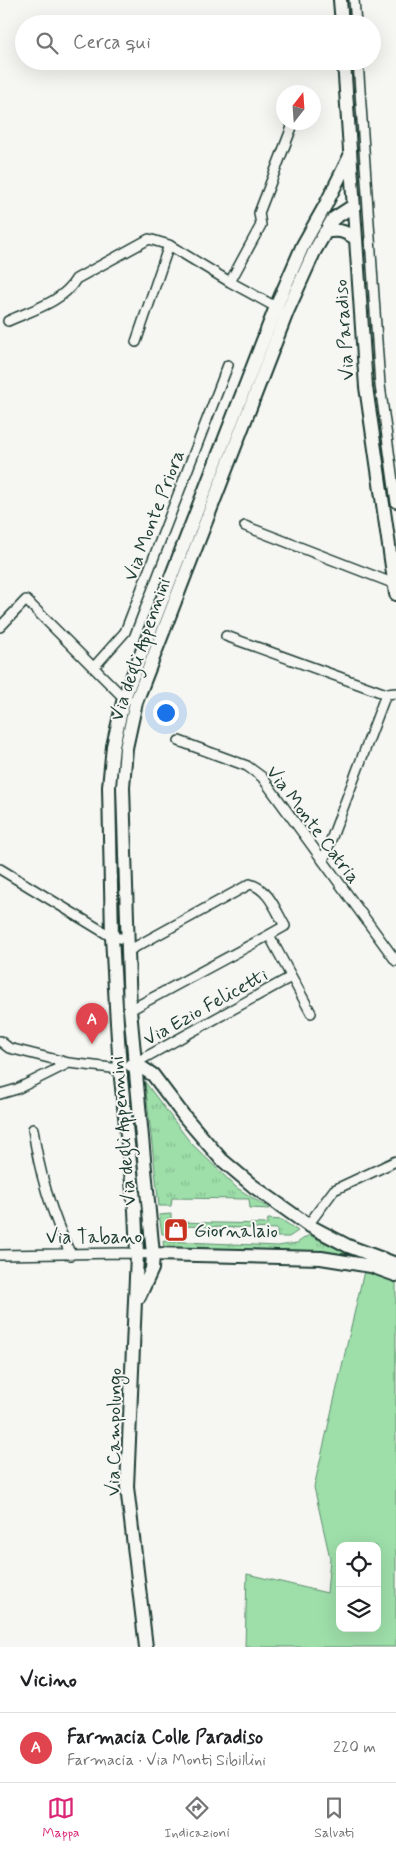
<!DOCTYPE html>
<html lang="it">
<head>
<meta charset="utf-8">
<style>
  :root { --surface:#fff; --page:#f6f6f6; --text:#202124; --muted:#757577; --line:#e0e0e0; --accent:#db2777 }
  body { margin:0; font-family:Mynerve,sans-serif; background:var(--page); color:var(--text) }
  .controls { position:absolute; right:15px; bottom:15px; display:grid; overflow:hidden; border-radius:10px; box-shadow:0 5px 20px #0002 }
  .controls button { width:45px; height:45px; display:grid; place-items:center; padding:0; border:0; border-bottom:1px solid var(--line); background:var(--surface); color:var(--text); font:25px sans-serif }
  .compass { position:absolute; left:276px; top:85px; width:45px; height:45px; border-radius:50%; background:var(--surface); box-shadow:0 5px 20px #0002; rotate:17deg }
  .you { position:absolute; left:165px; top:712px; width:18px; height:18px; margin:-12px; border:4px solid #fff; border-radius:50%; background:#1a73e8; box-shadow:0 0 0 8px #1a73e833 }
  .badge { display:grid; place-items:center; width:32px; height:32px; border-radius:50%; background:var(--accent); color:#fff; font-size:16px; font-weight:700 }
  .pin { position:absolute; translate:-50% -41px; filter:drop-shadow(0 1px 2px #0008) }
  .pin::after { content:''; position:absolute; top:26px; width:18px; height:15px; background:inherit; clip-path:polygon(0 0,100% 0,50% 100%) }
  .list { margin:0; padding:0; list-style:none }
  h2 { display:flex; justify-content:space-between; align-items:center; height:65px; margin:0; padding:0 20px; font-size:21px }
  h2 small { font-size:16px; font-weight:400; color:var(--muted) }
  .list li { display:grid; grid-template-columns:32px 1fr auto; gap:15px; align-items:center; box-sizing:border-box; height:70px; padding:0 20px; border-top:1px solid var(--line) }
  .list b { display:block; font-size:19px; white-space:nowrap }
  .list p { margin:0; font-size:16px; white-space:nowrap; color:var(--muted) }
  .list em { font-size:16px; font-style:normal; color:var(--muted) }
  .icon { flex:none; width:28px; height:28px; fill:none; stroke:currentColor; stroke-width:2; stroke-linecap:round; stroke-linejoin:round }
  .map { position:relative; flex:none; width:396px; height:1647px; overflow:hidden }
  .search { position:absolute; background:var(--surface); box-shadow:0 5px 20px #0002; left:15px; right:15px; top:15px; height:55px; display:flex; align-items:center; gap:12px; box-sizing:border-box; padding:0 18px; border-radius:28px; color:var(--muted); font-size:19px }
  .sheet { height:135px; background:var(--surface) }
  nav { display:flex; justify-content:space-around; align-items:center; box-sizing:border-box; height:70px; border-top:1px solid var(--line); background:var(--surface); font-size:14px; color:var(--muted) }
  nav a { display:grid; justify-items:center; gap:2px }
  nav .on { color:var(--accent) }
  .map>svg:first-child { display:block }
  .grass { fill:url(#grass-tufts); stroke:#5e8e6e }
  .garden { fill:#9ddea9; stroke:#5e8e6e; fill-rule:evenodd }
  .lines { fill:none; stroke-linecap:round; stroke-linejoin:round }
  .street-casing { stroke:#1f3d34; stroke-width:12 }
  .secondary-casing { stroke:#1f3d34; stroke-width:16 }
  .street { stroke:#f6f6f2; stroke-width:9 }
  .secondary { stroke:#f6f6f2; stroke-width:12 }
  .labels { text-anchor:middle; stroke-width:4; stroke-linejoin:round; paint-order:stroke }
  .street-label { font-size:19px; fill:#1f3d34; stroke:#f6f6f2 }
  .poi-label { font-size:19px; fill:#1f3d34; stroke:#f6f6f2; text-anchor:start }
</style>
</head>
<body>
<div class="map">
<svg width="396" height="1647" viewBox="0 0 396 1647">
  <defs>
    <pattern id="grass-tufts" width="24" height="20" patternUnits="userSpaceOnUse" patternTransform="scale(1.25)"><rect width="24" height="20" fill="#9ddea9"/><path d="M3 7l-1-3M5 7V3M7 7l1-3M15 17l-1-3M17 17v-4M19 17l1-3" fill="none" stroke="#87bf92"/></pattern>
  </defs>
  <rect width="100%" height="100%" fill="#f6f6f2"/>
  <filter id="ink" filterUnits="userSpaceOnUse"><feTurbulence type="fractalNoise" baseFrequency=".02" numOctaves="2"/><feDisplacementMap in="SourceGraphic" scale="10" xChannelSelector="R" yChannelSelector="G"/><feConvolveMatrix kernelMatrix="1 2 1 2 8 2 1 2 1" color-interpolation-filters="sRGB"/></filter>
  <g filter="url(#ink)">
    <path class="grass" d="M145,1082L190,1142L237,1188L270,1209L250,1208L249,1199L172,1198L171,1206H159Z
      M171,1214V1222L267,1224L268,1219L282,1220L298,1231L289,1237H277V1229L183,1226L182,1233L162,1234L159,1215Z
      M309,1235L352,1256L324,1251L164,1247L163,1241L278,1246L297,1243Z"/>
    <path class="garden" d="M364,1271L396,1281V1647H245L247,1574L327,1593L330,1558L314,1487ZM340,1546H377V1628H340Z"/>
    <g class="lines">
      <defs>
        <path id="street" d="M354,0L356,24
          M358,61L380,385L396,503
          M230,282L261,225L259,213L292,127L291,122
          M8,321C32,310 63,302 76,279L149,239L169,245L230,282L276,307
          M136,342L169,245
          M245,526L395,584
          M0,627L26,600L124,698L128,699
          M226,636L386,694
          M94,667L125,632L228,365
          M179,741L247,766L262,777L396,961
          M323,861L386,694L396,693
          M0,869L112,937L128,939
          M128,951L250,884C269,889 276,911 285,926L269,935L311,1013
          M130,1010L269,935
          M0,1041L9,1048L69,1063
          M135,1063L291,977
          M0,1094L17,1089L69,1063L120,1069
          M33,1129C39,1173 52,1215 71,1255
          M308,1225L334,1190L396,1161
          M0,1255L124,1253L153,1254"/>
        <path id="secondary" d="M340,0L342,24
          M344,61L366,387L396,594
          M325,232C338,229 344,231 355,238
          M131,1065L135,1063L153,1075L184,1116L221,1159L253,1186L308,1225L348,1246L396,1264
          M153,1254L321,1258L371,1266L396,1275
          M139,1297L152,1269L153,1254L130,1010L128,951L123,787L126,748L136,702L287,312L314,252L333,219L353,206
          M146,1647L127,1487L137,1254L135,1210L120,1069L117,1023L112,937L109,787L113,746L124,698L276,307L303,245L325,206L350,156"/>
      </defs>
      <use href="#street" class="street-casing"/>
      <use href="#secondary" class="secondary-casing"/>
      <use href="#street" class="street"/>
      <use href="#secondary" class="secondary"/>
    </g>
  </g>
  <defs>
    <symbol id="shop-square" viewBox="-11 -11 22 22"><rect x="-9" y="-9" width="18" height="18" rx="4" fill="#c8321e" stroke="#f6f6f2"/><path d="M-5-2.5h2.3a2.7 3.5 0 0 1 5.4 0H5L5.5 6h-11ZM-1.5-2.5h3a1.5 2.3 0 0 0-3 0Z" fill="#fff"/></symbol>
  </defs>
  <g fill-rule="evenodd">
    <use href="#shop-square" x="162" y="1216" width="28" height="28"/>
  </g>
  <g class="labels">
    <g class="street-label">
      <text transform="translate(343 330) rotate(-94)" y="7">Via Paradiso</text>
      <text transform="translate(153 515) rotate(-69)" y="7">Via Monte Priora</text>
      <text transform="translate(139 649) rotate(-71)" y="7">Via degli Appennini</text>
      <text transform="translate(314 824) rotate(53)" y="7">Via Monte Catria</text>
      <text transform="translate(205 1006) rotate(-29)" y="7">Via Ezio Felicetti</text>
      <text transform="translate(122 1131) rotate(-95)" y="7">Via degli Appennini</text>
      <text x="94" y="1243">Via Tabano</text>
      <text transform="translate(113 1432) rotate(-89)" y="7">Via Campolungo</text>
    </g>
    <g class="poi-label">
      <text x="194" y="1237">Giornalaio</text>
    </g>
  </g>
</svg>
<div class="controls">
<button><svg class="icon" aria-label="locate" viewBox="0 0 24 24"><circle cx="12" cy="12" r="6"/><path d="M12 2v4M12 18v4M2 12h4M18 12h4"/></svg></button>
<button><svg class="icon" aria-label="layers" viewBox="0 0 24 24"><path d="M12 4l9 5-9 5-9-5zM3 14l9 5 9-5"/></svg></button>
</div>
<svg class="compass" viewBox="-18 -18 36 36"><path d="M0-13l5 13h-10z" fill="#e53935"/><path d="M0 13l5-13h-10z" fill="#757577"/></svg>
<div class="you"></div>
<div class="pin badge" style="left:92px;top:1044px;background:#e0444e">A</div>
<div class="search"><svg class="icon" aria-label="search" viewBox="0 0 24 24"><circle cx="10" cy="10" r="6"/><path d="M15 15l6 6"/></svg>Cerca qui</div>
</div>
<section class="sheet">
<h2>Vicino<small></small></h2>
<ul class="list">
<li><span class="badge" style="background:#e0444e">A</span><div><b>Farmacia Colle Paradiso</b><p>Farmacia · Via Monti Sibillini</p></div><em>220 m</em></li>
</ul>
</section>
<nav>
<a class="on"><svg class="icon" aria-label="map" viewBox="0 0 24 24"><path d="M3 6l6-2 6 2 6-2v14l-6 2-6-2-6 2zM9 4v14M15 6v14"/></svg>Mappa</a>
<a><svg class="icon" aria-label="directions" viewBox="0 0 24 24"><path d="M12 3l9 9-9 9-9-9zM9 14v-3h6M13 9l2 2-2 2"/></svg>Indicazioni</a>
<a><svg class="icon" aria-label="saved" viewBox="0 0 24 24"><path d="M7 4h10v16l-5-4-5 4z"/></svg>Salvati</a>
</nav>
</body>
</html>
